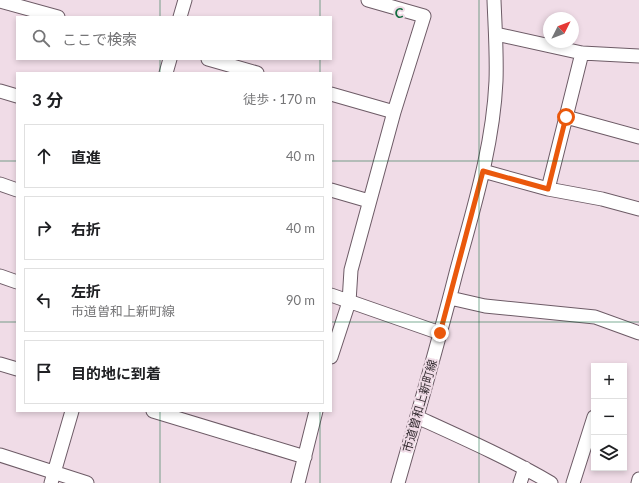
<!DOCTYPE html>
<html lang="ja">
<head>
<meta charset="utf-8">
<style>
  :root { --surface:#fff; --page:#f6f6f6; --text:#202124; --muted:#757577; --line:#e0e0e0 }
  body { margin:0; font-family:Lato,"Noto Sans JP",sans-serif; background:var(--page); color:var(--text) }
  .controls { position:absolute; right:12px; bottom:12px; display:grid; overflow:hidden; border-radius:0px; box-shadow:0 2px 6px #0003 }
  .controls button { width:36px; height:36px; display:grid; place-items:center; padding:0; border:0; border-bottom:1px solid var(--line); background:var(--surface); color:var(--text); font:20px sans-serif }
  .compass { position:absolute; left:543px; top:12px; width:36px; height:36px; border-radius:50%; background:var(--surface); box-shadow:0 2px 6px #0003; rotate:48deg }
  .stop { position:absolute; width:12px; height:12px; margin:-9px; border:3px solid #ea580c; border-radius:50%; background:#fff }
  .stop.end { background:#ea580c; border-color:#fff; box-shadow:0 1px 4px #0008 }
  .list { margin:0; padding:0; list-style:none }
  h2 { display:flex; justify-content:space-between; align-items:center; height:52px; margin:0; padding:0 16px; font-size:17px }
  h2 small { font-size:13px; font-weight:400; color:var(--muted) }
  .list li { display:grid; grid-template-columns:26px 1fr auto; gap:12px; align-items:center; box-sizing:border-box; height:64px; margin:0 8px 8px; padding:0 8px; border:1px solid var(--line); border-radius:0px }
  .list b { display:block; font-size:15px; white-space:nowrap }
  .list p { margin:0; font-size:13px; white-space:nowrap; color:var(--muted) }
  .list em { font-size:13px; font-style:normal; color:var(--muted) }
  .icon { flex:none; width:22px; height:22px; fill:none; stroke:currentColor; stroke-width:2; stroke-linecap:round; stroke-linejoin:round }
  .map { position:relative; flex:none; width:639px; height:483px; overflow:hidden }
  .search { position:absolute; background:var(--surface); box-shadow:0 2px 6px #0003; left:16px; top:16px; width:316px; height:44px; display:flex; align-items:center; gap:10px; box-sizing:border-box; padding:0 14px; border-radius:0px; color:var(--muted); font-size:15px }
  .panel { position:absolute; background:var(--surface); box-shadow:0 2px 6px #0003; left:16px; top:72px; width:316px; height:340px; border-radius:0px }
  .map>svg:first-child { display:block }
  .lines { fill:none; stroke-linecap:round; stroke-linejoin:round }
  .minor-casing { stroke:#6d5b66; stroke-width:15 }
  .minor { stroke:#fff; stroke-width:13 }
  .route { stroke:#ea580c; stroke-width:5 }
  .grid { fill:none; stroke:#126c3f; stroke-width:1; stroke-opacity:0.55 }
  .labels { text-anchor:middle; stroke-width:4; stroke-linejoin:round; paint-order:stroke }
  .street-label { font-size:12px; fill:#372f34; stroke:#f0dce7 }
  .grid-label { font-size:13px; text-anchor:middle; font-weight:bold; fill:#126c3f; stroke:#f0dce7; stroke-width:4; stroke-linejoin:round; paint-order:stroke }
</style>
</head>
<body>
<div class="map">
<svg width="639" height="483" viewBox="0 0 639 483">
  <rect width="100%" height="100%" fill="#f0dce7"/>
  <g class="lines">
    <defs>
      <path id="minor" d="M0,1L58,17
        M180,17L185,0
        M496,34L582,53L639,56
        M208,59L257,73
        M166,73L170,59
        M0,91L17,96
        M331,94L394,112
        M566,117L639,137
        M483,171L548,189L602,199L639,209
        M0,184L17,190
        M548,189L582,53
        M331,190L369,201
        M0,276L17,282
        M331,295L440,333
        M450,298L485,306L595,317L639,333
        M331,357L349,302L351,270L394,112L424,16L368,0
        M0,364L17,369
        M153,411L305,457
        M417,417C463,438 508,458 551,483
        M0,455L87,483
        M51,483L72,411
        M298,483L316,411
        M398,483C418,413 438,344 456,273C473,210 493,147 496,81C497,54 495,27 494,0
        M520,483L525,468
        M573,483L594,417
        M638,483L639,479"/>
    </defs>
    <use href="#minor" class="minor-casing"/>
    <use href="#minor" class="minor"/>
  </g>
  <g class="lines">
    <path class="route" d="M440,333L483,171L548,189L566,117"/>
  </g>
  <path class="grid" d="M160,0V17M320,0V17M479,0V483M160,59V73M320,59V73M0,161H17M331,161H639M0,322H17M331,322H639M160,411V483M320,411V483"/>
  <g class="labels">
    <g class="street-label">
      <text transform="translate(420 406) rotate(-74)" y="4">市道曽和上新町線</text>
    </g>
  </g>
  <g class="grid-label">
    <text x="399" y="18">C</text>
  </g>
</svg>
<div class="controls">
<button>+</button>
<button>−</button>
<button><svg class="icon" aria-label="layers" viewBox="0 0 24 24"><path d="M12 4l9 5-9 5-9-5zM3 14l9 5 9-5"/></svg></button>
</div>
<svg class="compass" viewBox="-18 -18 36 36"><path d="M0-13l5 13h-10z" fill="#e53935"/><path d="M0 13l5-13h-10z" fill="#757577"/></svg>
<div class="stop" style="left:566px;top:117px"></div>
<div class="stop end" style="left:440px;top:333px"></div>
<div class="search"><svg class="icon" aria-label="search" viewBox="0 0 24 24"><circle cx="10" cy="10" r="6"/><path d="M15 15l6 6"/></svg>ここで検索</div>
<section class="panel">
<h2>3 分<small>徒歩 · 170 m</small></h2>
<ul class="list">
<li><svg class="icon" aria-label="ahead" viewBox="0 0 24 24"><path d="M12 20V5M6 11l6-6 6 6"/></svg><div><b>直進</b></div><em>40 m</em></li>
<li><svg class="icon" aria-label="right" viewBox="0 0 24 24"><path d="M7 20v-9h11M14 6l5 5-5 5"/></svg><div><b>右折</b></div><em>40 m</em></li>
<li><svg class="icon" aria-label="left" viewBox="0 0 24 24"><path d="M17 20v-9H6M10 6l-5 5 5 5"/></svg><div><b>左折</b><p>市道曽和上新町線</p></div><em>90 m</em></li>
<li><svg class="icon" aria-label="arrive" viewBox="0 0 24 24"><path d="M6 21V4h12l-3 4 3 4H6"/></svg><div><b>目的地に到着</b></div></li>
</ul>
</section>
</div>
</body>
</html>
